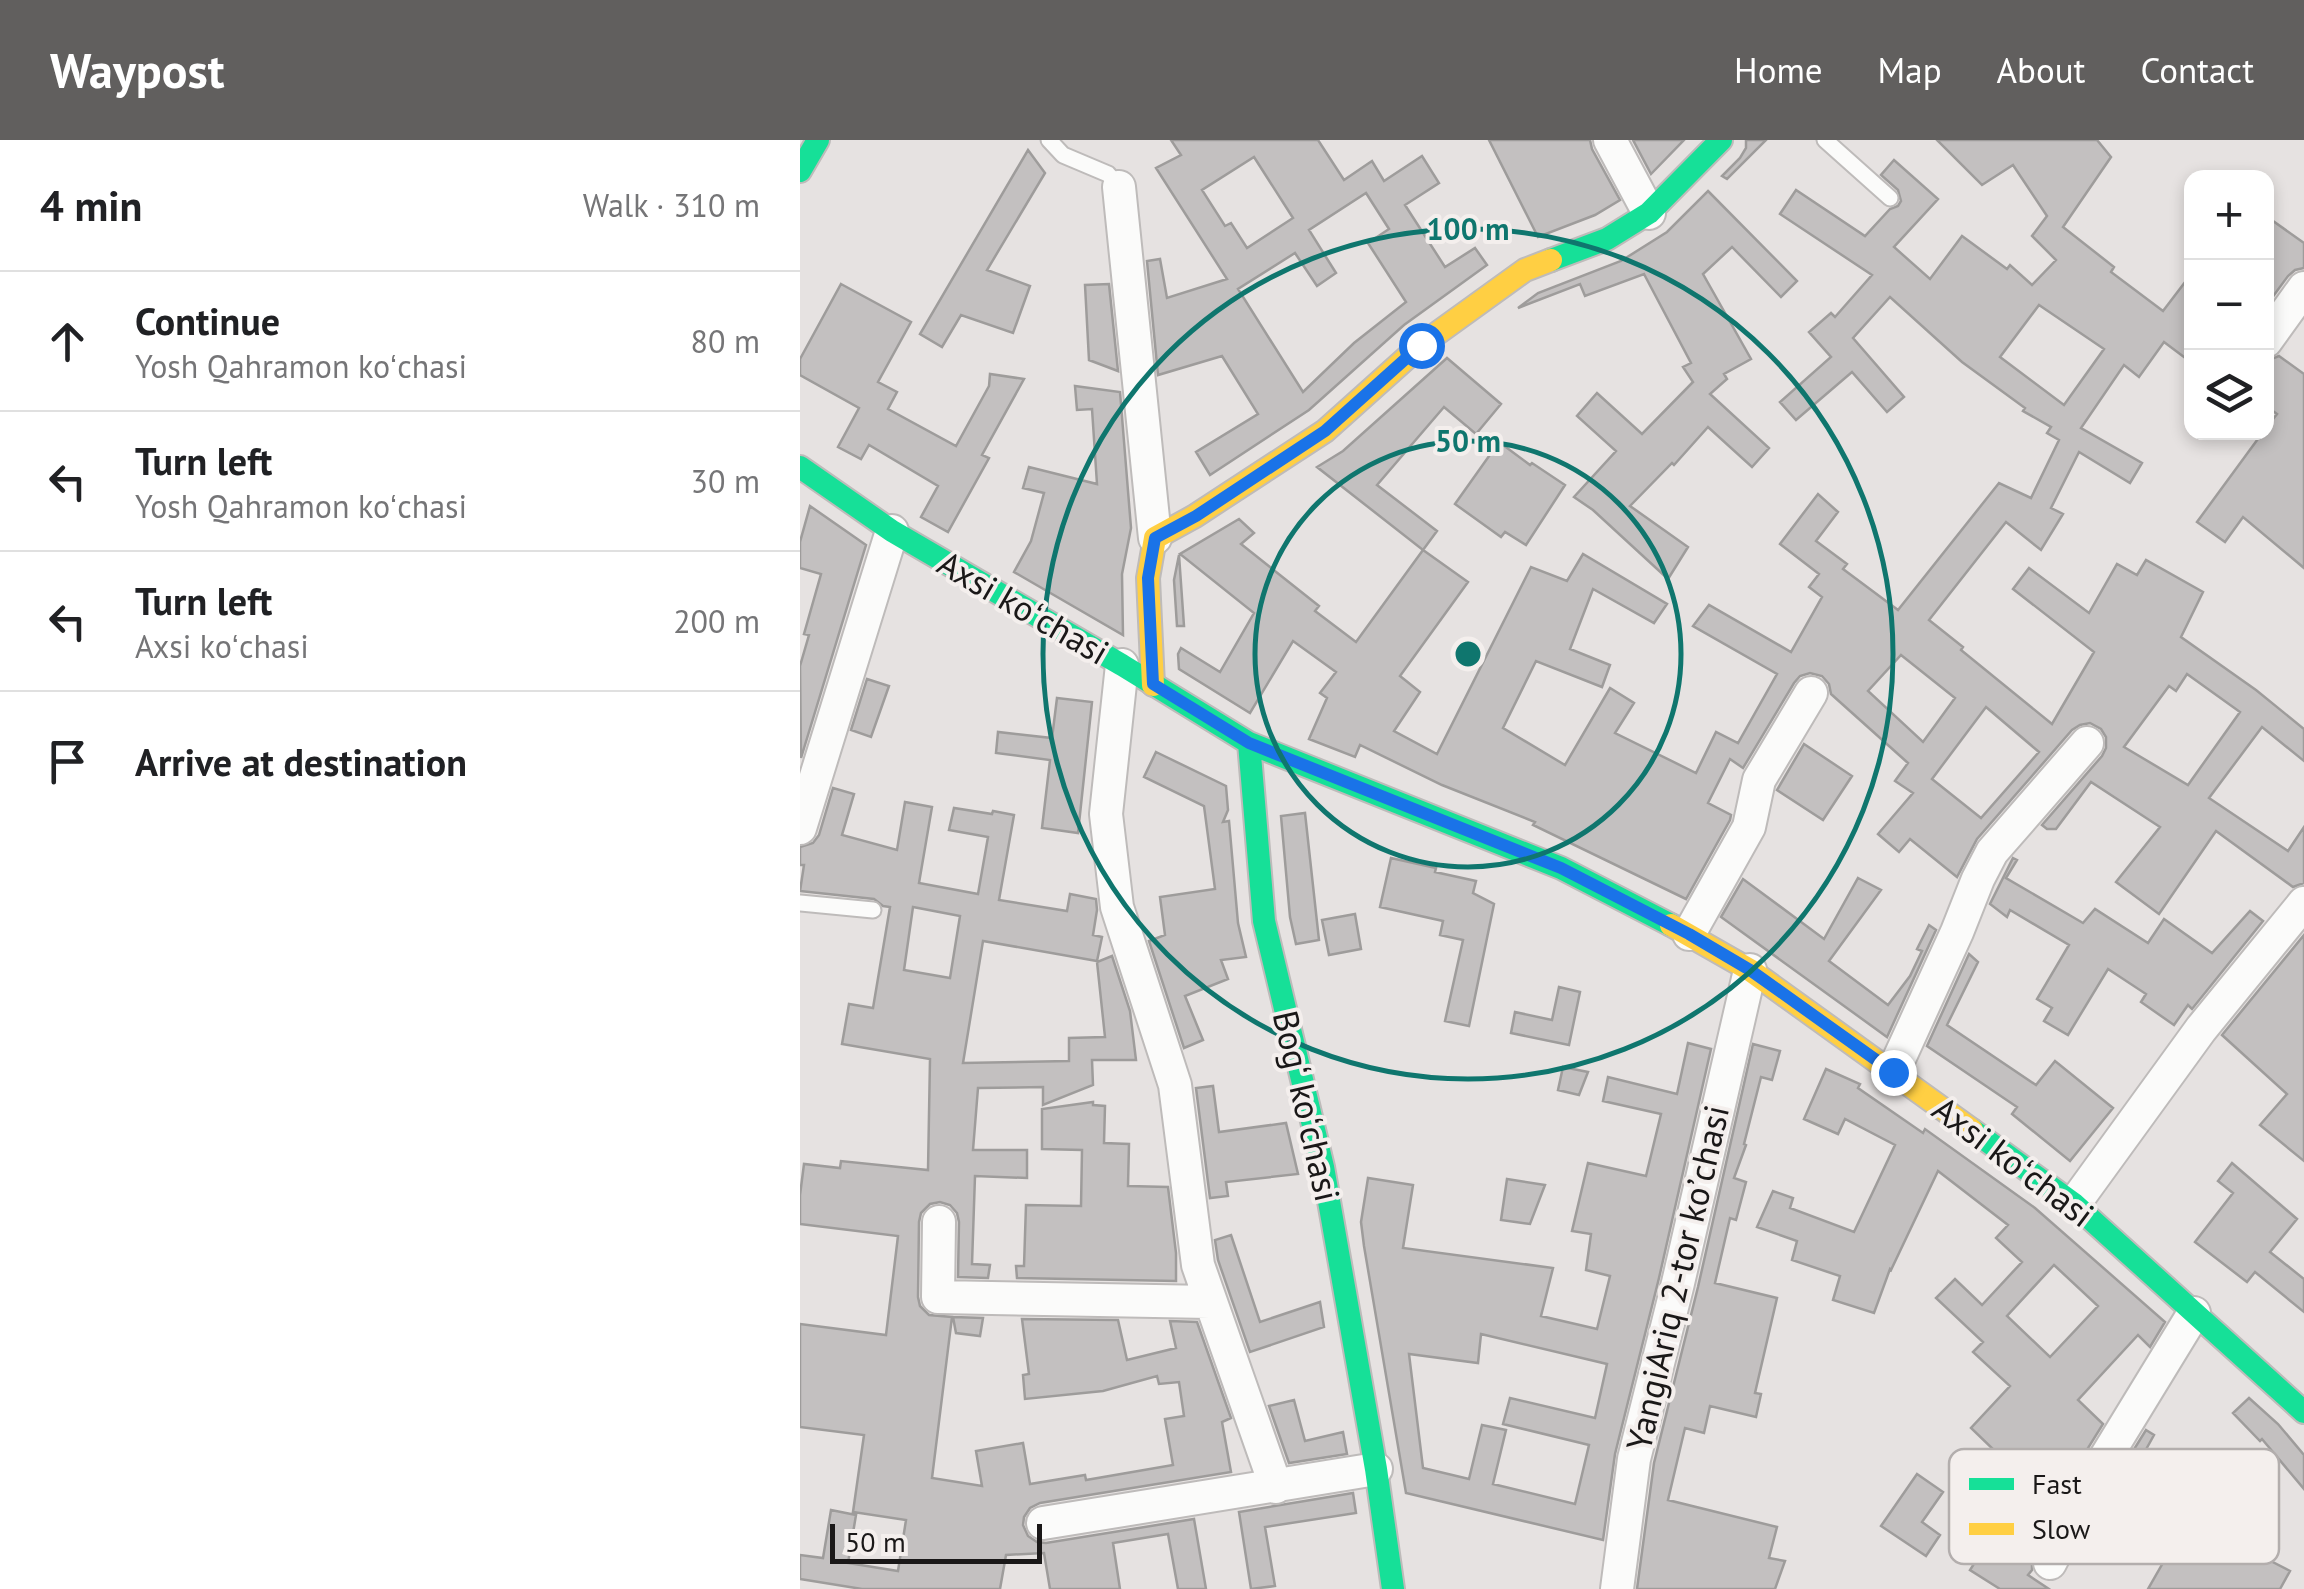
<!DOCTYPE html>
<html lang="en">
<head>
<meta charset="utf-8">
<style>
  :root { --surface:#fff; --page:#f6f6f6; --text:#202124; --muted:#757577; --line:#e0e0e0; --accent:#615f5e }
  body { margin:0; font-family:"PT Sans",sans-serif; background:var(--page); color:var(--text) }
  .controls { position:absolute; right:30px; top:30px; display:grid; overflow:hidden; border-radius:20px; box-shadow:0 5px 15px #0003 }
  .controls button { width:90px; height:90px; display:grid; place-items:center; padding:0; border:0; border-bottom:2px solid var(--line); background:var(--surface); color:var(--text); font:50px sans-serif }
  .scale { position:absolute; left:30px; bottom:25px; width:212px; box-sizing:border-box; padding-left:10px; border:5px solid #1a1818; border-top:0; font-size:28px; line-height:35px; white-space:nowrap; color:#1a1818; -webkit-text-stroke:8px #f4efed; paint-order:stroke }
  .stop { position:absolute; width:30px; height:30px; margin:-22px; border:8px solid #1a73e8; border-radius:50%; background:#fff }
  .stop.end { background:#1a73e8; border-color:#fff; box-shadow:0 2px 10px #0008 }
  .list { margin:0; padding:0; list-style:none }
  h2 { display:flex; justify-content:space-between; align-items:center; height:130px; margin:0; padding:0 40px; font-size:42px }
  h2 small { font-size:32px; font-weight:400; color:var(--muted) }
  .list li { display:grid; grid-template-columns:65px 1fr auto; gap:30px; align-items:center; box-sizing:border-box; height:140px; padding:0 40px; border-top:2px solid var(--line) }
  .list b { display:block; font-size:38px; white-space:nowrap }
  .list p { margin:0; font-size:32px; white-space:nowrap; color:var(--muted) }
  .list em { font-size:32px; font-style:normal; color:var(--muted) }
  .icon { flex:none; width:55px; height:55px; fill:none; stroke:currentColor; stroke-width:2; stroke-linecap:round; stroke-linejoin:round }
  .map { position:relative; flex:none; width:1504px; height:1449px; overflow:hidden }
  header { display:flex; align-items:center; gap:60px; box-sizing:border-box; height:140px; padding:0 50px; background:var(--accent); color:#fff }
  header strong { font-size:48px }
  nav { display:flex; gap:55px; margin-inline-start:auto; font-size:35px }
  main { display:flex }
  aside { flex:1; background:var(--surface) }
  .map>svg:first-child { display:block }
  .building { fill:#c3c0c0; stroke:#9e9c9b; stroke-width:2.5; fill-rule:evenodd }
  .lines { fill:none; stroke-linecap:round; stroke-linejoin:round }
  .lane-casing { stroke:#bebbba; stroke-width:19 }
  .street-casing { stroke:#bebbba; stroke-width:36 }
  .fast-casing { stroke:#bebbba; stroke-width:26 }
  .slow-casing { stroke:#bebbba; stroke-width:26 }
  .lane { stroke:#fbfbfa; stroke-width:15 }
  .street { stroke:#fbfbfa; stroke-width:32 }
  .fast { stroke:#16e098; stroke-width:22 }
  .slow { stroke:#ffcf43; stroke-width:22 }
  .route { stroke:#1a73e8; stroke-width:12 }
  .ring { fill:none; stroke:#0f766e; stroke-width:5 }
  .labels { text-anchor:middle; stroke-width:8; stroke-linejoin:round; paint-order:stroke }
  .street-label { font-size:35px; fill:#1a1818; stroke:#f4efed }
  .key { fill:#f4efed; stroke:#b3aead; stroke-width:2.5 }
  .key-label { font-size:28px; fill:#1a1818 }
  .centre { fill:#0f766e; stroke:#f4efed; stroke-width:5 }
  .ring-label { font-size:30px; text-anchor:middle; font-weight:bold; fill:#0f766e; stroke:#f4efed; stroke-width:8; stroke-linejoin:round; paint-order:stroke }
</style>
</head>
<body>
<header>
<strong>Waypost</strong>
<nav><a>Home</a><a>Map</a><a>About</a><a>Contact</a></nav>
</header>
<main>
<aside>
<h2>4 min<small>Walk · 310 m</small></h2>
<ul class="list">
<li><svg class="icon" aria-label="ahead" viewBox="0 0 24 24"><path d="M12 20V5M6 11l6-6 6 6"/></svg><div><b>Continue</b><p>Yosh Qahramon koʻchasi</p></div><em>80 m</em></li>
<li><svg class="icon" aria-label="left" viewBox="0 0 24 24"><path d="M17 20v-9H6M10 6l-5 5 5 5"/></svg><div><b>Turn left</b><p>Yosh Qahramon koʻchasi</p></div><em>30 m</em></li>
<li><svg class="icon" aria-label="left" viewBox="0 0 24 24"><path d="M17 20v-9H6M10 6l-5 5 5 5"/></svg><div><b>Turn left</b><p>Axsi koʻchasi</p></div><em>200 m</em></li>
<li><svg class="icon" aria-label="arrive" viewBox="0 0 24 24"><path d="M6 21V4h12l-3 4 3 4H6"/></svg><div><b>Arrive at destination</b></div></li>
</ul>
</aside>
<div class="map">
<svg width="1504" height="1449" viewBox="0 0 1504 1449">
  <rect width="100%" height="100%" fill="#e6e2e1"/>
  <path class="building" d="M371,0H518L544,40L572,21L584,41L622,16L639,43L605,65L645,127L675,108L687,125L604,185L509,270L410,335L396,312L458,274L422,216L358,235L347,121L360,119L367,158L427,139L356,28L381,15ZM454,17L493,78L447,108L431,83L425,86L402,50ZM566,53L589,89L568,103L606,162L554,203L503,252L438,149L495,113L517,146L536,133L509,90Z
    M689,0H790L792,9L820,60L795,75L738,97Z
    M833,0H884L851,34Z
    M946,0H966L927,39L922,36L940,18L946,8Z
    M1137,0H1297L1311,17L1263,87L1314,127L1311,132L1363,171L1392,133V223L1364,202L1339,237L1324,225L1281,288L1342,323L1330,343L1279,312L1251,368L1263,374L1241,410L1206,382L1129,480L1163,507L1161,510L1252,584L1294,512L1213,449L1229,428L1289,473L1317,424L1337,435L1346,420L1403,452L1381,497L1456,550L1504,589V621L1462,587L1409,658L1488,711L1504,687V743L1493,747L1416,691L1359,774L1316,742L1360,687L1291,642L1256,689H1247L1242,685L1302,616L1306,608V597L1301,589L1290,583L1280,585L1272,590L1177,699L1157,737L1110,699L1099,712L1078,694L1113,653L1095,641L1108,623L1031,554L1029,544L1022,536L1010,533L1000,536L994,543L943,628L930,619L908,663L931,675L930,680L886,759L733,685L735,682L642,645L560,605L555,617L509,599L527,558L520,553L536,532L493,501L450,573L379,529L378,514L381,508L420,532L454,473L380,414L439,379L454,393L441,404L519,466L515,471L556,502L623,410L668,442L600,536L620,552L594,591L637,614L731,427L767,441L783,414L867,464L854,483L793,449L770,509L810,525L802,547L736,521L703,588L765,625L810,548L834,563L815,593L896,633L916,592L938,603L977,534L893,486L909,465L991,512L1022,457L1009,447L1019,434L980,404L1018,354L1038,372L1016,401L1047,424L1043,429L1098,470L1199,343L1231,358L1259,300L1247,293L1251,287L1223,271L1225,268L1162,222L1090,157L1053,198L1104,257L1087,272L1052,232L996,280L980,262L1031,217L1009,192L1031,173L1035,177L1072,135L980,74L996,50L1065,96L1090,69L1098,66L1101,61L1098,50L1081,35L1094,20L1138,59L1094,107L1130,139L1162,96L1207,129L1210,125L1232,145L1256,120L1232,96L1247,76L1213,25L1182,45ZM1239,165L1304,209L1264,265L1200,217ZM1101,515L1155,558L1123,602L1068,551ZM1387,534L1440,572L1388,645L1324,607L1369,546L1376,551ZM1186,567L1239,612L1181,678L1132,639Z
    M228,10L245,33L187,130L230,146L213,193L161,175L142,207L120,194Z
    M908,51L997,141L981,157L932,107L903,134L951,219L924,234L927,239L910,254L969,308L952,327L908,287L874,325L872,323L830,366L888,407L868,439L793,370L774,357L816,311L777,276L797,253L842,294L893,242L883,227L891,223L844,134L785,156L780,144L718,168L738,153L821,121L867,92Z
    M1466,76L1504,103V128L1495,130L1488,136L1466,166Z
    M41,144L111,182L78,242L97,252L88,269L156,306L189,246L190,234L224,239L182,315L189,318L148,392L121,377L138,346L69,305L61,319L38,307L59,268L0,235V219Z
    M309,144L318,231L289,220L285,145Z
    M1479,216L1504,234V428L1443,377L1425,402L1397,382L1463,292H1466V288L1477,274L1466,266V221Z
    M647,218L701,264L676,294L644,267L577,345L637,391L623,410L517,327L543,311Z
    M275,246L320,252L331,388L322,434L323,495L214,432L231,401L244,353L223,348L229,327L297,344L292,269L277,270Z
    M699,302L730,325L732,323L765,345L726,405L705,392L701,397L655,364Z
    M10,366L66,405L1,618L0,526L9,495L4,494L21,434L0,428V402Z
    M379,415L384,486H377L374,440Z
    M67,539L89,546L71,597L51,590Z
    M257,558L292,562L278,693L242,688L250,620L196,613L198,592L252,598Z
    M1004,604L1052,636L1023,680L977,650Z
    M356,612L426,646L428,670L423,682L429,681L438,783L446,817L421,820L428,839L385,856L403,900L384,908L349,801L365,795L360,757L415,749L404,666L344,637Z
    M33,648L54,654L42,695L97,710L105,662L132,667L119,743L178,754L188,697L149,690L154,668L192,674L193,671L214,675L199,760L267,771L270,754L296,759L297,770L293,795L302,797L297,821L183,801L163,923L269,921V898L305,897L297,822L312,816L330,871L336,920H292L293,945L243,965V947L178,948L173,1010H227V1038L175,1036L172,1124L190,1125L188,1138L158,1137L159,1082L157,1073L150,1065L140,1062L130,1064L121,1073L119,1082L118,1157L120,1166L129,1175L152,1177L132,1338L182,1346L176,1311L223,1303L230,1344L285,1335L286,1340L373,1325L365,1279L384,1276L379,1242L359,1244L357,1236L303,1251L225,1259L223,1235L229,1234L222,1179L318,1180L327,1220L376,1208L370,1181L397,1182L431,1278L422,1282L431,1332L240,1363L230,1368L224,1377L223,1385L228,1396L237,1402L246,1403L394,1379L406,1449H378L368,1394L313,1403L320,1449H250L244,1413L206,1415L200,1449H62L0,1439V1415L23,1418L31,1370L56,1375L48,1423L98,1431L106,1380L53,1372L64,1295L0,1287V1184L86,1195L98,1096L0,1084V1055L4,1024L40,1028L41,1021L128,1030L130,919L42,904L49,864L73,868L90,767L83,766L74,759L0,751L4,725H0V707L13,703L19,695ZM113,767L160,776L150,838L104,830Z
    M505,673L519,800L496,804L490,777L481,676Z
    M591,718L636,728L635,732L676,741L673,753L694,764L669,886L645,881L663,800L640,795L643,781L580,767Z
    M1213,718L1217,720L1206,738L1283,783L1295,769L1348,803L1364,779L1412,813L1450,771L1463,781L1392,869L1388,865L1374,885L1341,862L1346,854L1308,829L1268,895L1244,881L1252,868L1237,859L1269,805L1210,770L1207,777L1190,764Z
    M1058,738L1081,750L1029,821L1088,865L1110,836L1122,811L1117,809L1129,785L1136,790L1087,897L921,777L943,739L1024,799Z
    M555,774L561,809L529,815L522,780Z
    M1504,795V1021L1460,985L1487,954L1422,895Z
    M1169,814L1178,822L1147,885L1236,945L1255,921L1313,968L1270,1021L1212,974L1217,967L1127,906Z
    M759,847L780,852L769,905L711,893L715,872L752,880Z
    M888,903L911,909L859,1138L815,1314L803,1400L606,1353L564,1106L561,1082L568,1038L613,1045L603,1108L753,1128L741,1176L797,1189L810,1136L786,1130L791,1094L772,1091L788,1023L846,1036L861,974L803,961L808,937L877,954ZM681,1194L807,1224L795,1278L710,1258L703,1284L789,1305L775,1364L693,1344L706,1290L682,1285L669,1339L623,1328L609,1214L678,1223Z
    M953,904L980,911L972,940L961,937L944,1004L946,1005L934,1038L946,1042L936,1080L930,1078L915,1143L977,1158L955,1253L961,1254L956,1277L910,1266L904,1293L885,1288L868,1360L977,1387L969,1418L985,1421L975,1449H837L854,1323L898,1147Z
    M763,927L788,932L779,955L758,950Z
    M1026,929L1060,944L1058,948L1123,993L1125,989L1235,1068L1365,1182L1350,1207L1338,1195L1278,1260L1303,1284L1283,1316L1232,1415V1430L1228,1435L1249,1449H1200L1170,1430L1198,1386L1223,1402L1256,1351L1198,1314L1171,1288L1210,1246L1173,1212L1183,1202L1136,1158L1155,1139L1182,1165L1222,1122L1196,1098L1208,1085L1138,1031L1091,1130L1090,1129L1074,1173L1033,1160L1040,1136L992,1120L997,1101L957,1087L973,1051L993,1058L990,1068L1054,1092L1095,1005L1045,979L1038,994L1004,979ZM1254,1125L1298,1166L1250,1217L1207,1176Z
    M413,946L419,992L486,983L498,1034L426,1042L428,1056L410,1058L396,948Z
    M293,962V965L305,966L304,1003L329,1004L328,1046L368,1047L376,1113V1141L217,1138L216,1126H224L226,1065L281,1066L282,1010L242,1009V969Z
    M1432,1023L1497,1079L1470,1112L1504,1139V1172L1455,1132L1447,1142L1395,1102L1433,1053L1418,1041Z
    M707,1039L745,1045L730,1084L701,1080Z
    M431,1095L460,1182L520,1162L524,1187L450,1212L418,1120L415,1100Z
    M153,1177L183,1178L180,1196L156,1193Z
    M1449,1258L1478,1284L1504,1315V1349L1462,1299L1460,1301L1433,1273Z
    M494,1260L505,1301L543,1292L547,1314L489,1323L469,1266Z
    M1346,1290L1354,1295L1333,1333L1388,1363L1395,1351L1445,1378L1439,1390L1469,1406L1463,1417L1490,1431L1480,1449H1348L1372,1407L1309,1373L1285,1418L1277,1414L1318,1335Z
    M1117,1334L1143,1352L1122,1382L1140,1395L1126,1416L1081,1386Z
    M553,1353L556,1373L465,1387L475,1446L451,1449L439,1372Z"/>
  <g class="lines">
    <defs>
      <path id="lane" d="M249,0L263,15L308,34L319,47
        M1025,0L1090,58
        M0,763L73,770"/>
      <path id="street" d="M810,0L849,73
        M319,47L355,398
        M1466,201L1504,148
        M322,525L306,674L317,767L375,945L398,1125L476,1347
        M0,688L92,391
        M889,794L949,687L959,640L1011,553
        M1093,932L1157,792L1178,739L1192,712L1287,603
        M1274,1064L1401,889L1504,763
        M139,1082L138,1157L410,1162
        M243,1383L576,1329
        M1250,1423L1301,1325L1394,1173
        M817,1449L834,1319L878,1143L950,830"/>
      <path id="fast" d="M0,31L18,0
        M751,120L807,99L849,73L921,0
        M0,327L92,391L322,525L449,603L761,728L871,785
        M449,603L464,781L523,1027L576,1329L593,1449
        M1172,990L1274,1064L1504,1272"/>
      <path id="slow" d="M353,545L348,438L355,398L395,376L525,291L621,205L725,130L751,120
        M871,785L950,830L1172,990"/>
    </defs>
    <use href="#lane" class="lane-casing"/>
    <use href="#street" class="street-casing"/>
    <use href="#fast" class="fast-casing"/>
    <use href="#slow" class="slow-casing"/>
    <use href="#lane" class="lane"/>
    <use href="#street" class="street"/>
    <use href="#fast" class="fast"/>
    <use href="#slow" class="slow"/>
  </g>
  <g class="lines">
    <path class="route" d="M621,205L525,291L396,376L355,398L348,438L353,544L449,603L761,728L889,794L950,830L1093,932"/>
  </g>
  <g class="ring">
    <circle cx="668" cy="514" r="213"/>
    <circle cx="668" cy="514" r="425"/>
  </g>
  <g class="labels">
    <g class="street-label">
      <text transform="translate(223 468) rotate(30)" y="12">Axsi koʻchasi</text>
      <text transform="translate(506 966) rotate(77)" y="12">Bogʻ koʻchasi</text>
      <text transform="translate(1213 1022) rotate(37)" y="12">Axsi koʻchasi</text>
      <text transform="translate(878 1138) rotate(-77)" y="12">YangiАriq 2-tor koʼchasi</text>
    </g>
  </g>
  <rect x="1149" y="1309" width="330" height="115" rx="15" class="key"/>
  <rect x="1169" y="1338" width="45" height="12" fill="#16e098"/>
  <rect x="1169" y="1383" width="45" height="12" fill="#ffcf43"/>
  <g class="key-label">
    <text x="1232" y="1354">Fast</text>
    <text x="1232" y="1399">Slow</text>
  </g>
  <circle cx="668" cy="514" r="15" class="centre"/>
  <g class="ring-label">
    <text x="668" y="100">100 m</text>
    <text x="668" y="312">50 m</text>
  </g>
</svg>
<div class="controls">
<button>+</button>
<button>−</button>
<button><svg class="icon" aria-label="layers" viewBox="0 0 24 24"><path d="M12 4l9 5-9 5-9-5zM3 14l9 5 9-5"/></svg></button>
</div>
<div class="scale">50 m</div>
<div class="stop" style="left:621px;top:205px"></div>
<div class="stop end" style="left:1093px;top:932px"></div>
</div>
</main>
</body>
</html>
